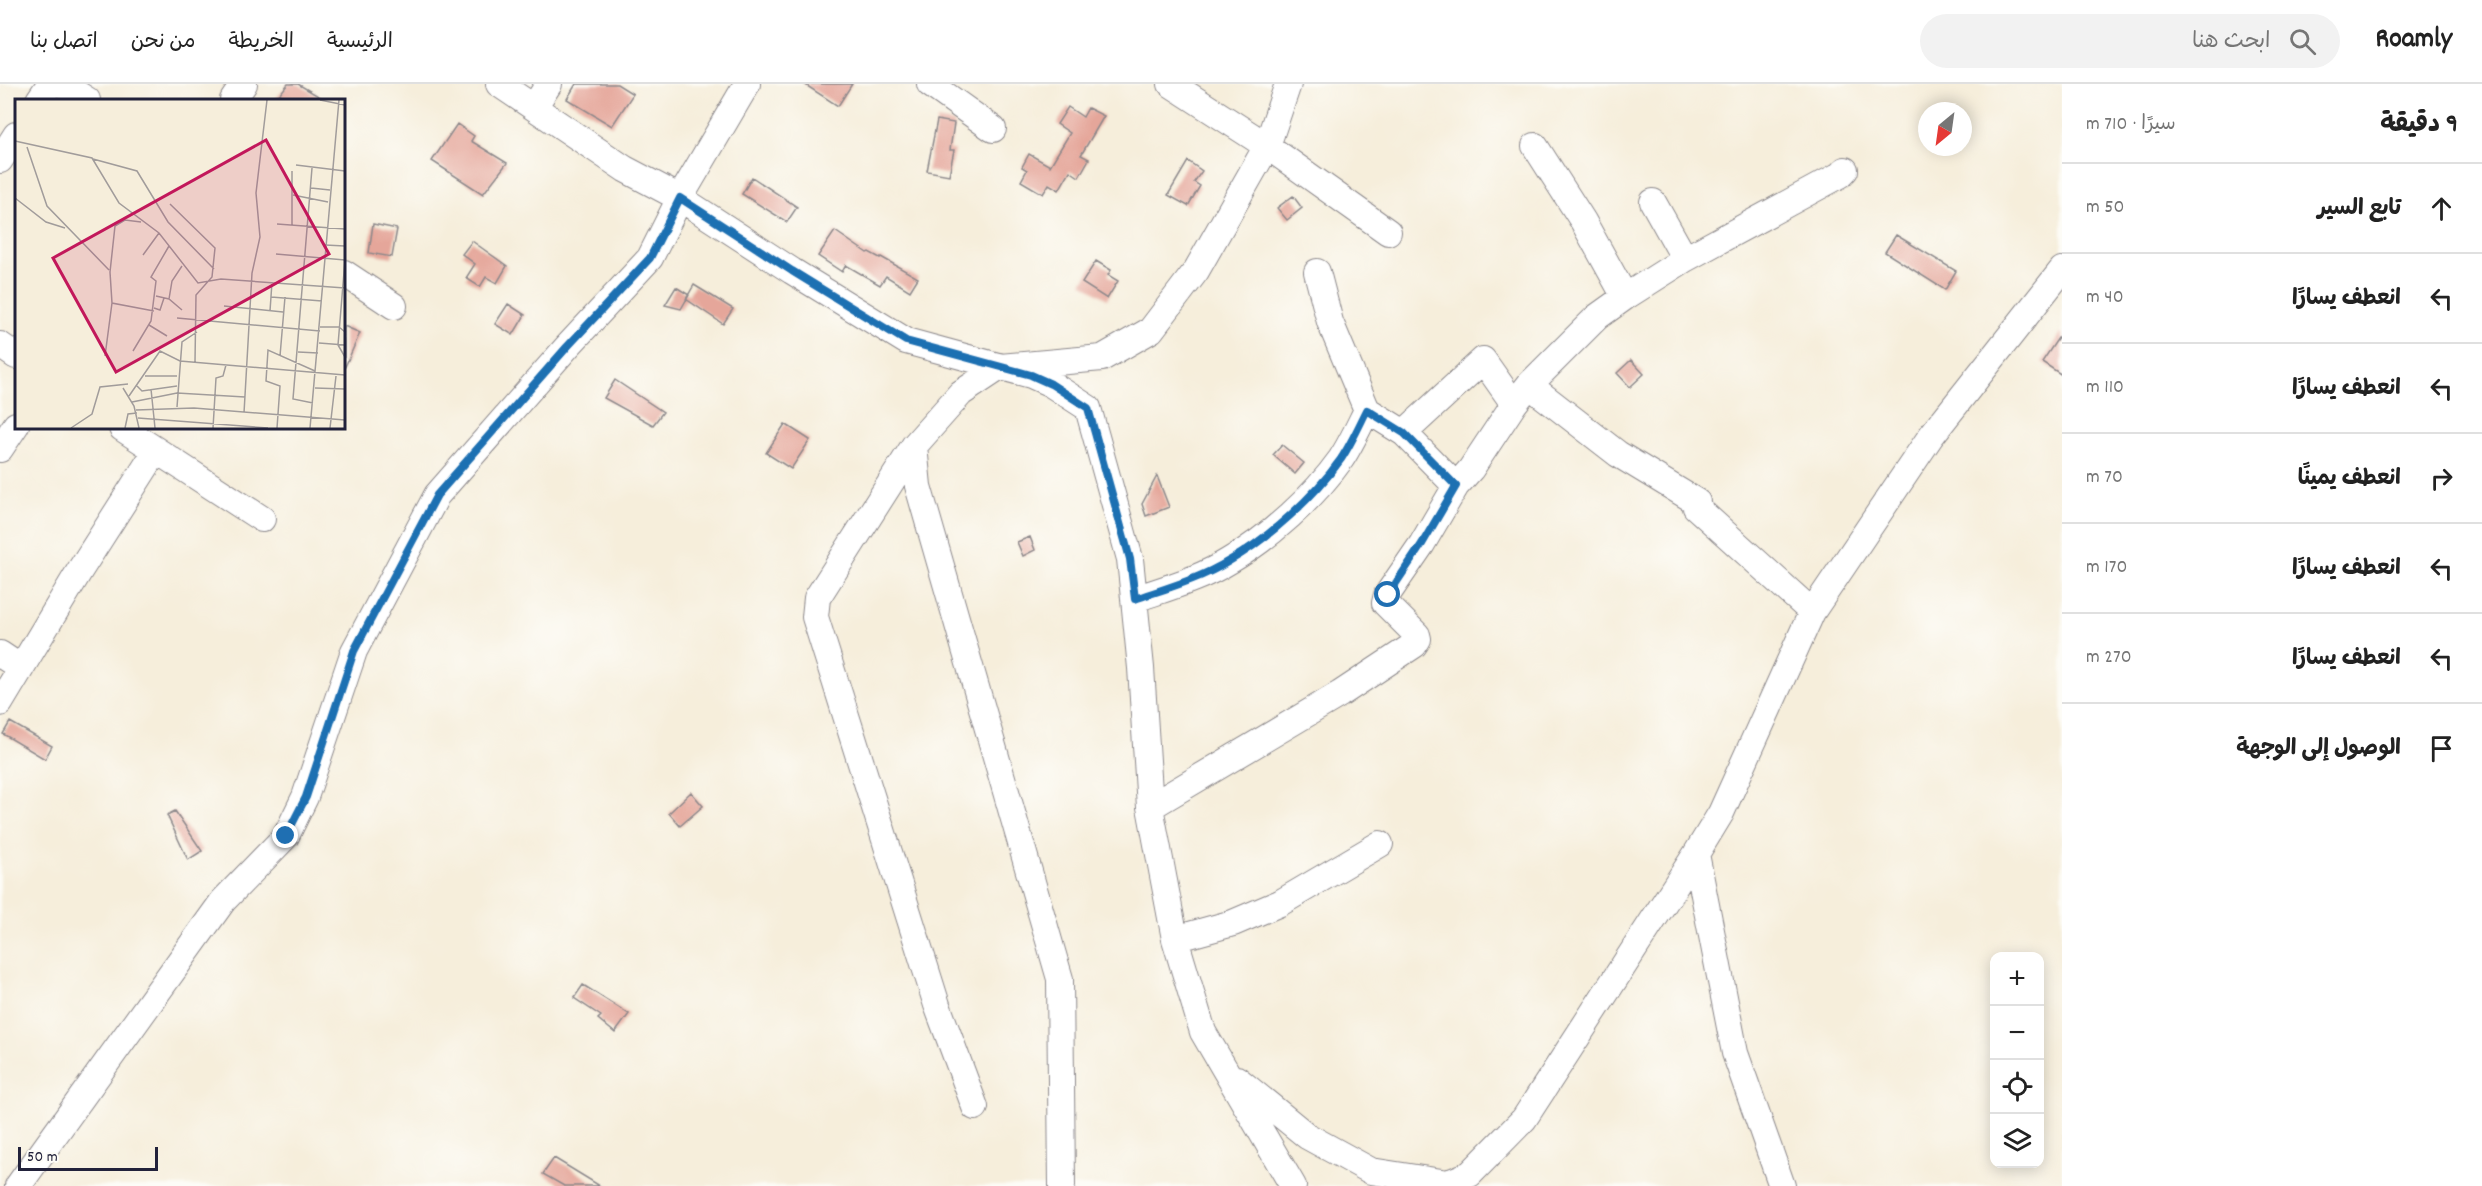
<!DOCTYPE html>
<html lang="ar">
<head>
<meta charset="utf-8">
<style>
  :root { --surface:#fff; --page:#f2f2f2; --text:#222; --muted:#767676; --line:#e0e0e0 }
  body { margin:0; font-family:Dekko,"Playpen Sans Arabic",sans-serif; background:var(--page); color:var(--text); direction:rtl }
  .controls { position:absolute; right:18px; bottom:18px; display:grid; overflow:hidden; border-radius:12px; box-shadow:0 3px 15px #0003 }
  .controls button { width:54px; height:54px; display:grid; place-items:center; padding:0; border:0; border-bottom:2px solid var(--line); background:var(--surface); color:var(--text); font:30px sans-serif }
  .compass { position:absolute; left:1918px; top:18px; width:54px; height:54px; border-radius:50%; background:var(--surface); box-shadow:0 3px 15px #0003; rotate:209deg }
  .scale { position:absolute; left:18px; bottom:15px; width:140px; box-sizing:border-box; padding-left:6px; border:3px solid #22223b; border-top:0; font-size:16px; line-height:21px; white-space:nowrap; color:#22223b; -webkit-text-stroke:4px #fdfcf7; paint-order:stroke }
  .stop { position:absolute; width:18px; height:18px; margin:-14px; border:4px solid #1f6fb2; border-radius:50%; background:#fff }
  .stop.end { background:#1f6fb2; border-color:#fff; box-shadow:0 2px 6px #0008 }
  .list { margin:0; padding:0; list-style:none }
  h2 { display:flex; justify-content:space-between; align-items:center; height:78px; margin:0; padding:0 24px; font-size:26px }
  h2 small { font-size:20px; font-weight:400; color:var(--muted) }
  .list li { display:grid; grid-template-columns:39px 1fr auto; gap:18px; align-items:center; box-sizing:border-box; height:90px; padding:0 24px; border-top:2px solid var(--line) }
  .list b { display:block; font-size:22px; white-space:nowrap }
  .list em { font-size:20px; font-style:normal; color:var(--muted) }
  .icon { flex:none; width:33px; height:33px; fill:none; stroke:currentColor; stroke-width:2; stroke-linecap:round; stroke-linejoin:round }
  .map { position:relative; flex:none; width:2062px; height:1102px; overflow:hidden; direction:ltr }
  header { display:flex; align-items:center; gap:36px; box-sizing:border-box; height:84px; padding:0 30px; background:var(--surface); border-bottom:2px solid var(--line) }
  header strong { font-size:28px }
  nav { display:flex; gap:33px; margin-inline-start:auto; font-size:21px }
  .search { width:420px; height:54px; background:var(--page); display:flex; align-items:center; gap:15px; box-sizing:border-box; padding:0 21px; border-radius:33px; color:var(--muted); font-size:22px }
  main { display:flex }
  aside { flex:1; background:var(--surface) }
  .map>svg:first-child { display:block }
  .building { fill:#e5a69a }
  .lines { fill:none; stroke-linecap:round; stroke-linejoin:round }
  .minor-casing { stroke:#8c888b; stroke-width:28 }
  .minor { stroke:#fff; stroke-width:26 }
  .route { stroke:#1f6fb2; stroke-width:8 }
  .inset-road { fill:none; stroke:#a19c9b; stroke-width:1.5 }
  .view { fill:#c2185b; fill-opacity:0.15; stroke:#c2185b; stroke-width:3 }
  .inset-edge { fill:none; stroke:#22223b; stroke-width:3 }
</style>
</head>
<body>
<header>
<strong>Roamly</strong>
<div class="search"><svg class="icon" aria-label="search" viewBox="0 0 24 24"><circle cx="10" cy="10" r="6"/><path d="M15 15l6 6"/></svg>ابحث هنا</div>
<nav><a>الرئيسية</a><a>الخريطة</a><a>من نحن</a><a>اتصل بنا</a></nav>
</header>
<main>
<aside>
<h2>9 دقيقة<small>سيرًا · 710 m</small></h2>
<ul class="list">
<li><svg class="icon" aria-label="ahead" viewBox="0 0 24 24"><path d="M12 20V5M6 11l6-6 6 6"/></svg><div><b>تابع السير</b></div><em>50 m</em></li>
<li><svg class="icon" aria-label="left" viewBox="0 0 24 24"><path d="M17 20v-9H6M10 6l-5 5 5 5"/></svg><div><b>انعطف يسارًا</b></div><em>40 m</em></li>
<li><svg class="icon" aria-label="left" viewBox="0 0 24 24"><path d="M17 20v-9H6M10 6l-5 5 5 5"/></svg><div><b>انعطف يسارًا</b></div><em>110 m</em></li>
<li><svg class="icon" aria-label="right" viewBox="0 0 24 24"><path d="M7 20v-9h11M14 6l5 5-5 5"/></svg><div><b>انعطف يمينًا</b></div><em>70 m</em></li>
<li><svg class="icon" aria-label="left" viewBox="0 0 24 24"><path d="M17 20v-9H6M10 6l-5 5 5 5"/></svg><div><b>انعطف يسارًا</b></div><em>170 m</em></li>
<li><svg class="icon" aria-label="left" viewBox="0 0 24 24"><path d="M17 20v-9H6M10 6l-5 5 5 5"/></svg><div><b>انعطف يسارًا</b></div><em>270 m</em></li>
<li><svg class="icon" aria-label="arrive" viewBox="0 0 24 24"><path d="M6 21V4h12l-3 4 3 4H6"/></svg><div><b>الوصول إلى الوجهة</b></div></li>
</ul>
</aside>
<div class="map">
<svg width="2062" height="1102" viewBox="0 0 2062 1102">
  <rect width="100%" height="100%" fill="#fdfcf7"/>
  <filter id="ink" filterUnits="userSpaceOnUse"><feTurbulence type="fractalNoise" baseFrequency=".0167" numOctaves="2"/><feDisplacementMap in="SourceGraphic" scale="12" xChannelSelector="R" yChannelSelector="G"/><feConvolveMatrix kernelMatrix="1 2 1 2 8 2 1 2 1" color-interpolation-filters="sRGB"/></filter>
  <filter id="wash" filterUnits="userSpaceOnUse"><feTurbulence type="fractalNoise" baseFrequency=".008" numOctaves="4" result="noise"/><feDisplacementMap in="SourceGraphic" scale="24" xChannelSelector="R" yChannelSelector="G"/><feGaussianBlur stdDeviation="1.35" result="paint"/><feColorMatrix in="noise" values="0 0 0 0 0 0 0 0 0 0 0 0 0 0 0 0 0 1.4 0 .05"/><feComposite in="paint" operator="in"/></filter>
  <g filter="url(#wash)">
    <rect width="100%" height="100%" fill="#f6eedb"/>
    <g id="blocks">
      <path class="building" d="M288,0H298L325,16H275Z
        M576,0H617L633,10L612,42L567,15Z
        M804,0H852L838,22Z
        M1068,23L1083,33L1088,24L1104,32L1081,71L1089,75L1079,93L1070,87L1059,106L1049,100L1043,110L1021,97L1027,86L1022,83L1029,70L1050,82L1070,49L1057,40Z
        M937,36L954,39L950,66H954L949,91L927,87Z
        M457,40L474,52L471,57L507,79L483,110L432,77Z
        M1188,77L1202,87L1194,98L1200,102L1188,122L1168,111Z
        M752,93L797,123L787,138L742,110Z
        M1293,112L1302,124L1287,136L1277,124Z
        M373,140L397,145L392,173L369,169Z
        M835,147L867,169L869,168L880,174L881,173L918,194L910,207L886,192L880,201L846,181L842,188L818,172Z
        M1896,151L1956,187L1945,206L1885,168Z
        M472,157L507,182L497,199L486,193L480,203L466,194L475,180L462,170Z
        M1096,177L1111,186L1108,191L1118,197L1107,215L1082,199Z
        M694,201L733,225L723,240L686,215Z
        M676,203L689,211L681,225L665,221Z
        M508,220L525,231L513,251L495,240Z
        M344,242L360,249L344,285Z
        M2062,248V291L2042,278Z
        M1631,276L1644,290L1630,303L1617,289Z
        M615,296L663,328L653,341L604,314Z
        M785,340L810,356L791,385L766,369Z
        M1282,361L1304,379L1295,390L1273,371Z
        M1157,392L1169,423L1146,432L1142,420Z
        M1030,453L1035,466L1023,472L1017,458Z
        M10,638L52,662L45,675L3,650Z
        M691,708L703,722L680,742L669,729Z
        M175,727L202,767L188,776L167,731Z
        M583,901L629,930L615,949L598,935L601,932L574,914Z
        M554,1074L600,1102H564L543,1090Z"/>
    </g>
  </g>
  <g filter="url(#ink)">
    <use href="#blocks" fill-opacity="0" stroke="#8c888b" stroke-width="1.5"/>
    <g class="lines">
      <defs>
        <path id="minor" d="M62,0L87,16
          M499,0L625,85L680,114L792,187L906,257L1031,291L1051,300L1088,324L1130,475L1141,584L1150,723L1175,855L1203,948L1293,1102
          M930,0L993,45
          M1171,0L1267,62L1388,148
          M39,16L50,0
          M233,16L244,0
          M534,23L549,0
          M1535,62L1583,137L1625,213
          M0,76L16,51
          M1653,118L1685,175
          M1317,188L1330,238L1367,326L1404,349L1456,402
          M344,189L394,222
          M0,261L16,272
          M122,344L262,435
          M1404,349L1483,276L1514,320
          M914,362L918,402L1060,895L1062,1102
          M0,365L16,341
          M1135,515C1167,504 1200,495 1229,477C1269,454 1314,413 1341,375C1351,360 1359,342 1367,326
          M1812,528L1931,352L2062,186
          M0,570L21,584
          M0,619L80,486L156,367
          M1150,723L1340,610L1414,561L1418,555L1417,551L1385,519L1387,511L1422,460L1456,402L1471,385L1514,320L1529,301L1597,233L1625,213L1685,175L1840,91L1845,86
          M1696,770L1735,969L1782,1102
          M1175,855L1233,839L1280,819L1380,760
          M1237,995L1307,1052L1371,1087L1448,1099L1470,1090L1524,1035L1696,770L1721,729L1812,528L1696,423L1697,418L1618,370L1529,301
          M975,1023L937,921L815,533L817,514L914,362L961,309L1000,283L1102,274L1151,246L1196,187L1267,62L1288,0
          M18,1102L223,817L286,752L305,713L354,567L437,411L567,263L650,174L680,114L747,0"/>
      </defs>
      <use href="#minor" class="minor-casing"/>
      <use href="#minor" class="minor"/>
    </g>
  </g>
  <g class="lines" filter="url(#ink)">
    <path class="route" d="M286,752L306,713L354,567L437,411L567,263L650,174L680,114L792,187L906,257L1031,291L1051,300L1088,324L1130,475L1135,515C1167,504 1200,495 1229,477C1269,454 1314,413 1341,375C1351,360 1359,342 1367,326L1404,349L1456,402L1422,460L1388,511"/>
  </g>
  <g transform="translate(15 15)">
    <rect width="330" height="330" fill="#f6eedb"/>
    <path class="inset-road" d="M305,1L330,6M0,42L77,59L104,104L144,134L183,184L206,180L330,189M12,48L32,107L94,171M78,60L122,72L153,123L199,170M281,66L330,72M297,69L278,300L298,304M296,89L315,91M278,96L313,103M0,99L31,123L50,129M155,105L200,149L197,178L181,196L180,263M126,123L110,121L100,127L95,173L97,204L139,212M262,125L330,130M277,126V72M310,146L330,147M261,155L330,161M128,156L144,134M330,161L323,246L330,258M141,197L154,200L167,211M256,198L307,202M154,200L157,182L167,167M209,207L268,213M139,209L145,211L149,199M255,212L257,183M162,219L305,232M134,226L152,237M305,228H324L330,233M304,244L330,246M118,252L136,222L141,182L136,178L154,147M283,253L303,254M90,257L97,204M265,257L270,198M130,277H162M122,287L127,292L162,287M108,289L119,307L124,329M300,289L330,290M136,290L140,329M114,297L145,252L165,262L330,276M117,303L162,294L230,298M162,308L167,243L182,233M121,311L179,309L330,321M229,314L237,174L245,138L241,94L252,1M123,319L253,329M56,329L77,315L85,288L113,285M110,329L113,315L122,314M198,329L201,279L208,277L211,266M262,329L265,287L251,282L253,251L300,272M295,329L324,1M315,329L321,277"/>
    <path class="view" d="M251,41L314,155L101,273L38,159Z"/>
    <rect width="330" height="330" class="inset-edge"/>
  </g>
</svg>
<div class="controls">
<button>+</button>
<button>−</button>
<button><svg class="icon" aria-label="locate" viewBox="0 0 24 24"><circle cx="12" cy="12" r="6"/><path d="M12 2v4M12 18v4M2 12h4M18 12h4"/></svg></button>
<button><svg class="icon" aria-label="layers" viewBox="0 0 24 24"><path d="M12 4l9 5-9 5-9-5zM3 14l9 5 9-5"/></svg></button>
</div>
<svg class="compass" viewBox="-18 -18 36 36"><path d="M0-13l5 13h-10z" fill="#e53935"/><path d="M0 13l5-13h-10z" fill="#767676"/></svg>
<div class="scale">50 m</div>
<div class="stop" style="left:1388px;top:511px"></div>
<div class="stop end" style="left:286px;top:752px"></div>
</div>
</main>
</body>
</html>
